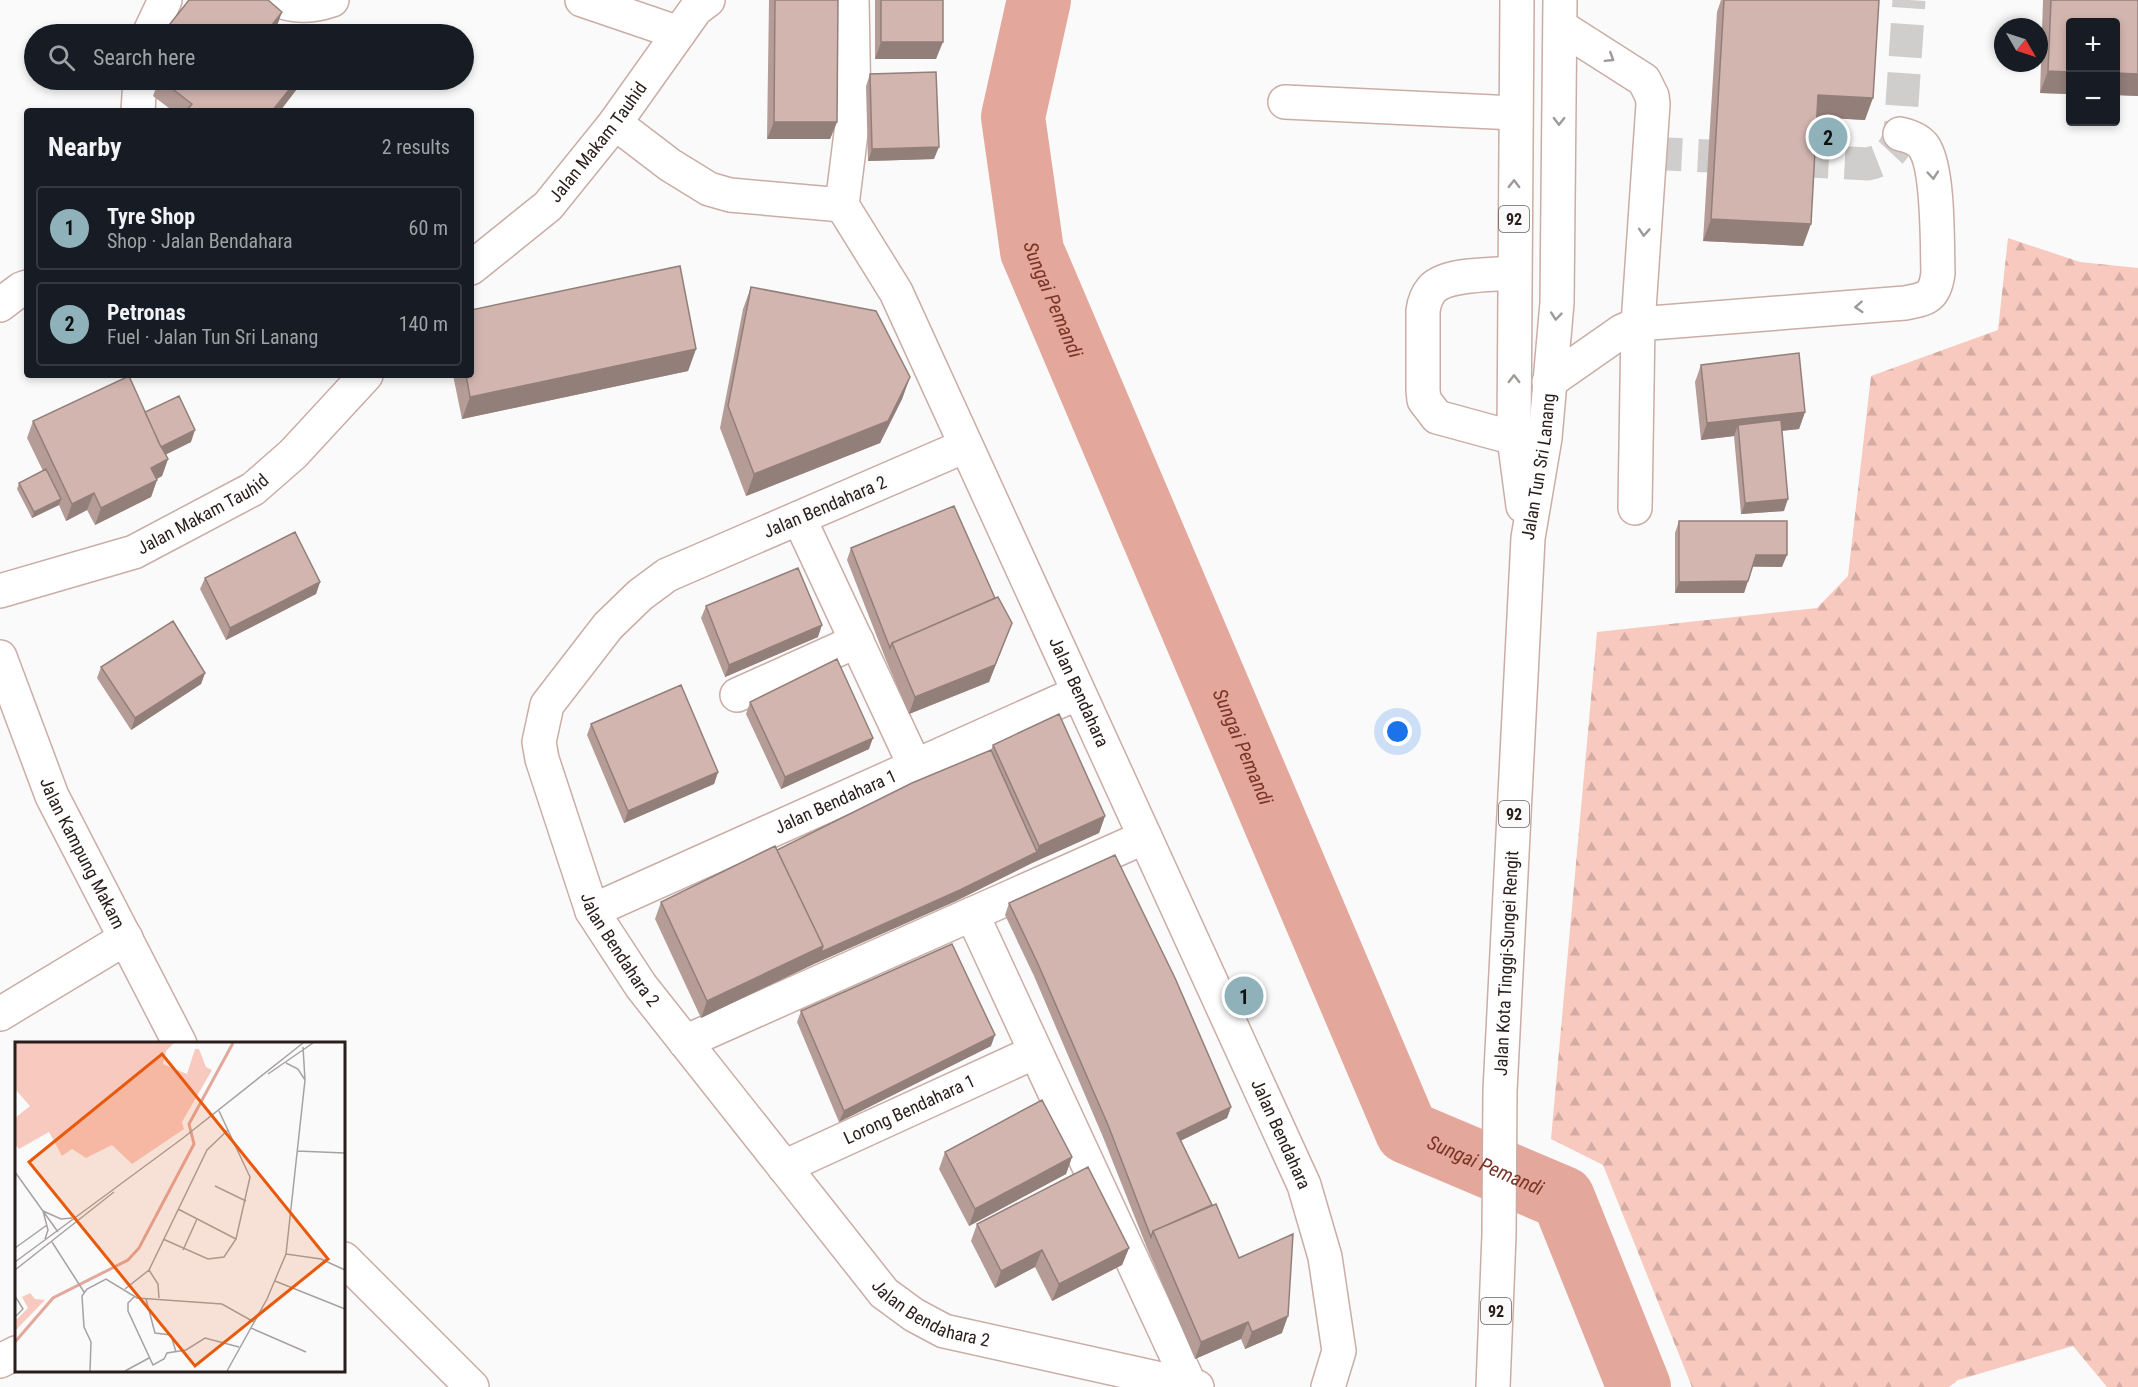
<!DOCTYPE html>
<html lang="en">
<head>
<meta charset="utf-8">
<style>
  :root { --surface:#171b24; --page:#20242c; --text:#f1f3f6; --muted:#9ea1a6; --line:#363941; --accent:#8fb1b9 }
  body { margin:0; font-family:"Roboto Condensed",sans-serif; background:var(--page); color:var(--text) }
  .controls { position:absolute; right:18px; top:18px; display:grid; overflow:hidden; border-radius:6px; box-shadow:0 3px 9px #0003 }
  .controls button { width:54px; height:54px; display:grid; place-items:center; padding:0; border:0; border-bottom:2px solid var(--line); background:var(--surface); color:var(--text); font:30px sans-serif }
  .compass { position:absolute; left:1994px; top:18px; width:54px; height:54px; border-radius:50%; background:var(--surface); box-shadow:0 3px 9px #0003; rotate:129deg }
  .you { position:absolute; left:1398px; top:732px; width:21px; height:21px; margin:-15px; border:4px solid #fff; border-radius:50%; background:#1a73e8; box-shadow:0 0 0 9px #1a73e833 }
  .badge { display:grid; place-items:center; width:39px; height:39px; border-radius:50%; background:var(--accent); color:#111; font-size:20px; font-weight:700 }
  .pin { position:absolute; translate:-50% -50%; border:3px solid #fff; box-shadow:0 2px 6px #0006 }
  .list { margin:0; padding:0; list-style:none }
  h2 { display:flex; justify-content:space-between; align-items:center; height:78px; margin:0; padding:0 24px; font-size:26px }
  h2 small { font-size:20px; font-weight:400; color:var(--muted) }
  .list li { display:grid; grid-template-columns:39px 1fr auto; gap:18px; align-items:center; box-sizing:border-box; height:84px; margin:0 12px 12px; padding:0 12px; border:2px solid var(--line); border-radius:6px }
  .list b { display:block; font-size:22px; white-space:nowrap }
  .list p { margin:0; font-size:20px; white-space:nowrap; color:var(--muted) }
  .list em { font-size:20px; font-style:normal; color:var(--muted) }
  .icon { flex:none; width:33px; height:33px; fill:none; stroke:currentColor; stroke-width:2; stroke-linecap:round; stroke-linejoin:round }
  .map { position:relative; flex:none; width:2138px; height:1387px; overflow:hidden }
  .search { position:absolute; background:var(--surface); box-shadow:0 3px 9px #0003; left:24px; top:24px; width:450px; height:66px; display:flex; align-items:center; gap:15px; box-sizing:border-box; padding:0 21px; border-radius:33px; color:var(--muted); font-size:22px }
  .panel { position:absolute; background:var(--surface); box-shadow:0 3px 9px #0003; left:24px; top:108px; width:450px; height:270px; border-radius:6px }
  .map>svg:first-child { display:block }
  .forest { fill:url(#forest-firs) }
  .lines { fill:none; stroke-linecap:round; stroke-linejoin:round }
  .river { stroke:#e3a89b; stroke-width:64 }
  .minor-tunnel { stroke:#d0cecd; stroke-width:33; stroke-dasharray:33 16; stroke-linecap:butt }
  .minor-casing { stroke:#caada6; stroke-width:36 }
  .major-casing { stroke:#caada6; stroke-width:36 }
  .minor { stroke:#fff; stroke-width:33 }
  .major { stroke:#fff; stroke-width:33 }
  .wall { fill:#b59c96 }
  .shaded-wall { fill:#937f7a }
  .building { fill:#d2b5ae; stroke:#937f7a; stroke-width:1.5 }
  .oneway { stroke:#9f9a98 }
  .labels { text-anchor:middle; stroke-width:4.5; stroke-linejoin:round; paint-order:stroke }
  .shield { fill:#fafafa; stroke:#68605e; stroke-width:1.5 }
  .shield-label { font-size:16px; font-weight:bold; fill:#291e1b }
  .street-label { font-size:18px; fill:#291e1b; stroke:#fafafa }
  .water-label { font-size:20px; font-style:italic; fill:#7b3425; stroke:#fafafa }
  .inset-river { fill:none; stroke:#e3a89b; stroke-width:3 }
  .inset-road { fill:none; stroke:#a6a2a1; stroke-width:1.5 }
  .view { fill:#e8590c; fill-opacity:0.15; stroke:#e8590c; stroke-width:3 }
  .inset-edge { fill:none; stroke:#291e1b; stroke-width:3 }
</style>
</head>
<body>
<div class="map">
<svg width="2138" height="1387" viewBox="0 0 2138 1387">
  <defs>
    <pattern id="forest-firs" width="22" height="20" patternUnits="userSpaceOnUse" patternTransform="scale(1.5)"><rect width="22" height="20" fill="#f8c9be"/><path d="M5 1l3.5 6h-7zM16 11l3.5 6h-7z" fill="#d5aca3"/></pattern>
  </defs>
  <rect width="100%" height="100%" fill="#fafafa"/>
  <path class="forest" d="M2008,238L2080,262L2138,268V1387H2107L2073,1346L1958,1380L1949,1387H1692L1603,1165L1551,1139L1597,632L1817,608L1848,576L1871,376L1998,330Z"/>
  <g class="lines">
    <path class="river" id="s1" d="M1039,0L1013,117L1032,251L1407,1132L1563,1198L1639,1387"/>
    <path class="minor-tunnel" d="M1649,153L1868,164C1886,160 1895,152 1900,134L1909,0"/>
    <defs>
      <g id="minor">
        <path d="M278,0C294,8 315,6 332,0"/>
        <path d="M582,0L679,33"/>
        <path id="s2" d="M852,0L854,109L842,205L896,292L1304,1185L1325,1257L1339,1351L1328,1387"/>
        <path d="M149,34L165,0"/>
        <path d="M1285,102L1515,113"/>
        <path d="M138,111L140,80"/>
        <path d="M615,123L670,165L709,189L730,195L842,205"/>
        <path id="s3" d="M471,268L548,206L615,123L696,9L708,0"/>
        <path d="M0,305L21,289L27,287"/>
        <path d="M1549,382L1622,331L1638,324L1653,104L1652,96L1644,80L1561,27"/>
        <path d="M1514,438L1437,417L1424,400L1423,390V311C1424,303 1426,296 1432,289C1447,273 1492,275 1514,273"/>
        <path id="s4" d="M965,446L667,575L640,595L608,626L547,705L539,742L542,759L592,911L641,986L884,1293L914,1315L944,1331L1197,1387"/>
        <path d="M1635,508L1638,324L1905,303C1927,299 1935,297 1938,273C1937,244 1939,169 1924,147C1919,139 1909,136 1900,134"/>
        <path d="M799,518L915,766"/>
        <path id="s5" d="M0,591L134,552L253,489L293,454L366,375"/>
        <path id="s6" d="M0,657L52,796L180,1044"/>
        <path d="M737,695L857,641"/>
        <path id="s7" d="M592,911L1078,693"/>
        <path d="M972,914L1190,1385"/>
        <path d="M0,1014L126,938"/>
        <path d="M685,1042L1145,837"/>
        <path id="s8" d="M784,1167L1035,1052"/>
        <path d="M344,1259L472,1387"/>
        <path d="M0,1361L16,1353"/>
      </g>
      <g id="major">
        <path d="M1517,0L1514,438L1523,506"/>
        <path id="s9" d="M1493,1387L1499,1235L1500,1091L1528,538L1545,438L1557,303L1560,0"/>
      </g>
    </defs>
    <use href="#minor" class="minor-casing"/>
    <use href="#major" class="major-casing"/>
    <use href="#minor" class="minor"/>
    <use href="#major" class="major"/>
  </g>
  <path class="wall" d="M769,0H838L837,122L830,139H767Z
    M875,0H943L936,59H875Z
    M1721,0H1879L1865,120L1817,117L1803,246L1703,241L1717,12Z
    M2043,0H2138V96L2115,95V22H2070V94L2040,93Z
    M870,74L934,159L868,161L866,86Z
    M159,80H302L300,85L280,111H173L153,96Z
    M751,287L910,377L902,399L880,443L746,496L720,428L743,309Z
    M696,349L688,371L462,419L453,375H471Z
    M1701,365L1805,412L1799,429L1782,431L1784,511L1741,514L1734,436L1701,440L1695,382Z
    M145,412L191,442L166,454L168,459L162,476L157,479V480L151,497L95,525L87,510L66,521L59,505L32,518L17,489L19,483L43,471L27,438L33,421Z
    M1679,521L1782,567H1752L1744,593H1675V533Z
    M851,548L1005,641L989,682L909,714L886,660L847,560Z
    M205,578L320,582L316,594L226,640L200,589Z
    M706,606L818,637L725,677L701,618Z
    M101,667L205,673L201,684L131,730L97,678Z
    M750,702L869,749L781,789L746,714Z
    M591,724L718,772L714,784L624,823L587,735Z
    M993,745L1105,816L1099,833L1032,863L956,901L816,963L701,1018L655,919L661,902L777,850L991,750Z
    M1009,903L1231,1107L1227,1118L1180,1141L1239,1258L1282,1333L1245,1349L1241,1339L1195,1359L1147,1248L1103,1137L1034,976L1005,915Z
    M801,1011L991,1046L839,1122L797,1022Z
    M945,1152L1072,1157L1066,1174L969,1226L939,1169Z
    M977,1224L1129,1248L1122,1265L1052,1301L1035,1267L995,1288L971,1241Z"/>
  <path class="shaded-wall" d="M282,12L276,29L272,34H265Z
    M881,42H943L936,59H875Z
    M2048,71L2070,72V94L2040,93Z
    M2115,73L2138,74V96L2115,95Z
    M297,80H302L300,85L280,111H272Z
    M1818,95L1873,98L1865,120L1810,117Z
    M774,122H837L830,139H767Z
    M939,147L934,159L868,161L872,149Z
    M1711,219L1811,224L1803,246L1703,241Z
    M696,349L688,371L462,419L470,397Z
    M910,377L902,399L880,443L746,496L754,474Z
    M1805,412L1799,429L1739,435L1738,425L1734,436L1701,440L1707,423Z
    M195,430L191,442L153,461L157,449Z
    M168,459L162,476L145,485L151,468Z
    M157,480L151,497L95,525L101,508Z
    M94,493L87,510L66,521L72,504Z
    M61,499L59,505L32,518L34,512Z
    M1788,499L1784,511L1741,514L1745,503Z
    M1756,555H1787L1782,567L1752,566Z
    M1748,581L1744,593H1675L1679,582Z
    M320,582L316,594L226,640L230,628Z
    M1012,623L989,682L909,714L915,697Z
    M822,625L818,637L725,677L729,665Z
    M205,673L201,684L131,730L135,718Z
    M873,738L869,749L781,789L785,777Z
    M718,772L714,784L624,823L628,811Z
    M1105,816L1099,833L1032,863L1039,846Z
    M1037,852L1032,863L956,901L816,963L701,1018L707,1001L823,946Z
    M995,1035L991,1046L839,1122L844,1111Z
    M1231,1107L1227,1118L1172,1145L1177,1133Z
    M1072,1157L1066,1174L969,1226L975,1209Z
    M1129,1248L1122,1265L1052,1301L1059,1284Z
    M1042,1250L1035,1267L995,1288L1001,1271Z
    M1288,1316L1282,1333L1245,1349L1252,1332Z
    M1248,1322L1241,1339L1195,1359L1201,1342Z"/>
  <path class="building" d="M189,0H268L282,12L265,34H162Z
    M775,0H838L837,122H774Z
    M881,0H943V42H881Z
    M1724,0H1879L1873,98L1818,95L1811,224L1711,219Z
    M2051,0H2138V74L2115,73V22H2070V72L2048,71Z
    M936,72L939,147L872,149L870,74Z
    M161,80H297L272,111H186L192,104Z
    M680,266L696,349L470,397L466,375H471V310Z
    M751,287L876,311L910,377L888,421L754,474L728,406Z
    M1799,353L1805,412L1707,423L1701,365Z
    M129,376L159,443L168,459L151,468L157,480L101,508L94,493L72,504L33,421Z
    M179,396L195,430L161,447L145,412Z
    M1781,420L1788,499L1745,503L1738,425Z
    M46,469L61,499L34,512L19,483Z
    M954,506L995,598L892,643L890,648L851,548Z
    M1679,521H1787V555H1756L1748,581L1679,582Z
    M295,532L320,582L230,628L205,578Z
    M798,568L822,625L729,665L706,606Z
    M998,597L1012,623L995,665L915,697L892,643Z
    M173,621L205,673L135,718L101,667Z
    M837,659L873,738L785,777L750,702Z
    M681,685L718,772L628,811L591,724Z
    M1059,714L1105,816L1039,846L993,745Z
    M991,750L1037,852L960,890L821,952L823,946L777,850L912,783Z
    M775,846L823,946L707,1001L661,902Z
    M1115,855L1175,978L1231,1107L1177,1133L1212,1205L1153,1231L1151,1237L1108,1125L1038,964L1009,903Z
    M952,944L995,1035L844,1111L801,1011Z
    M1042,1100L1072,1157L975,1209L945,1152Z
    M1088,1167L1129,1248L1059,1284L1042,1250L1001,1271L977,1224Z
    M1216,1204L1239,1258L1293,1234L1288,1316L1252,1332L1248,1322L1201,1342L1153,1231Z"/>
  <defs><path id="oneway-chevron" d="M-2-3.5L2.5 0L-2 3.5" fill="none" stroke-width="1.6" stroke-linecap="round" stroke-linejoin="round" transform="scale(1.5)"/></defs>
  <g class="oneway">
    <use href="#oneway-chevron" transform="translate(1610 58) rotate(32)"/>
    <use href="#oneway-chevron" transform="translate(1559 121) rotate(91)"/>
    <use href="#oneway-chevron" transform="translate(1933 175) rotate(85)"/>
    <use href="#oneway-chevron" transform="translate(1514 184) rotate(-89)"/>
    <use href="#oneway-chevron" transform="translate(1644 232) rotate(94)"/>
    <use href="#oneway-chevron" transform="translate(1859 307) rotate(176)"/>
    <use href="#oneway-chevron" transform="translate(1556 316) rotate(96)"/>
    <use href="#oneway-chevron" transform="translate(1514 379) rotate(-90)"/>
  </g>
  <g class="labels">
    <g class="shield">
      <rect x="1499" y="206" width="30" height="26" rx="4.5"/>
      <rect x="1499" y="801" width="30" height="26" rx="4.5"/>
      <rect x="1481" y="1298" width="30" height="26" rx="4.5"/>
    </g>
    <g class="shield-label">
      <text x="1514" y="225">92</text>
      <text x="1514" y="820">92</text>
      <text x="1496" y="1317">92</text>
    </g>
    <g class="street-label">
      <text dy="6" stroke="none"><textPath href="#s3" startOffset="180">Jalan Makam Tauhid</textPath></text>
      <text dy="6" stroke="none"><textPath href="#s9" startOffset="922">Jalan Tun Sri Lanang</textPath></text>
      <text transform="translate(825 507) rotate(-23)" y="6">Jalan Bendahara 2</text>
      <text dy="6" stroke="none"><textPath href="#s5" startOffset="218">Jalan Makam Tauhid</textPath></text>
      <text dy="6" stroke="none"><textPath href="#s2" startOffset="748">Jalan Bendahara</textPath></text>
      <text dy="6" stroke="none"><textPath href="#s7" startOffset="267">Jalan Bendahara 1</textPath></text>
      <text dy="6" stroke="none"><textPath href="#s6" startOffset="213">Jalan Kampung Makam</textPath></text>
      <text dy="6" stroke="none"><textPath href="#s4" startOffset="765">Jalan Bendahara 2</textPath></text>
      <text dy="6" stroke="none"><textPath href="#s9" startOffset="424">Jalan Kota Tinggi-Sungei Rengit</textPath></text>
      <text dy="6" stroke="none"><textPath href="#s8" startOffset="138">Lorong Bendahara 1</textPath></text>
      <text dy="6" stroke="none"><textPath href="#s2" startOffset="1234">Jalan Bendahara</textPath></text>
      <text dy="6" stroke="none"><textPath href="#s4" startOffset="1251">Jalan Bendahara 2</textPath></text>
    </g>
    <g class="water-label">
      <text dy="7" stroke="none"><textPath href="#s1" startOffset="308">Sungai Pemandi</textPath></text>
      <text dy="7" stroke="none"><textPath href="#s1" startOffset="794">Sungai Pemandi</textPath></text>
      <text dy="7" stroke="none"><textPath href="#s1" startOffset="1298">Sungai Pemandi</textPath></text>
    </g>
  </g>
  <g transform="translate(15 1042)">
    <rect width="330" height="330" fill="#fafafa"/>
    <path d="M0,1H159L151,9L148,22L172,32L180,7H184L191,25L197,28L167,80L169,87L117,122L97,103L71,116L57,107L47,114L34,90L4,107L0,102V76L15,64L0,47ZM15,251L20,257L30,258L0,289V279L13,266L7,255Z" fill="#f8c9be"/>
    <path class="inset-river" d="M0,300L38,256L113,218L124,206L179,102L174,82L218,1"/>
    <path class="inset-road" d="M271,21L283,27L290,38M253,32L298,1M282,109L330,111M0,130L43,190M200,144L231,159M163,167L221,197M28,169L46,177L57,176M28,169L33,188L30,197M148,197L193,217L209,215L221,197L235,135L204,69M37,200L69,250M0,206L32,183M168,208L182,177M271,212L306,217L330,228M0,220L168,96L288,1M0,228L99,150M134,228L143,242L144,256M260,239L330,267M110,247L134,228L192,108L213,88M0,254L8,267L0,275M120,254L113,261V269L138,323L149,317L152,311L171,308L190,296L224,305M131,257L140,291L156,293L161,310M236,286L291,310M75,329L76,300L69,285L67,254L72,247L91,237L122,256L207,262L239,280M110,329L134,316M212,329L252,257L271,212L290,38L288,5"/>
    <path class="view" d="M147,12L313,217L180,324L14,120Z"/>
    <rect width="330" height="330" class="inset-edge"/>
  </g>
</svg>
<div class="controls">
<button>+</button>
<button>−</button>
</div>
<svg class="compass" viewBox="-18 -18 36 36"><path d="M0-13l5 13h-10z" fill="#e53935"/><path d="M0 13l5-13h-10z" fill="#9ea1a6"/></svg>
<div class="you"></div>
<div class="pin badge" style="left:1244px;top:996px">1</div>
<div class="pin badge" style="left:1828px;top:137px">2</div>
<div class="search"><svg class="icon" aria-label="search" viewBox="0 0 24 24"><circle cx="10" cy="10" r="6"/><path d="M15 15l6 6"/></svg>Search here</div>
<section class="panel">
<h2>Nearby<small>2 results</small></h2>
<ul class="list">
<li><span class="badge">1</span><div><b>Tyre Shop</b><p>Shop · Jalan Bendahara</p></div><em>60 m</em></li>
<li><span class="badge">2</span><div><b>Petronas</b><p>Fuel · Jalan Tun Sri Lanang</p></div><em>140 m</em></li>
</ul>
</section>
</div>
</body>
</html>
